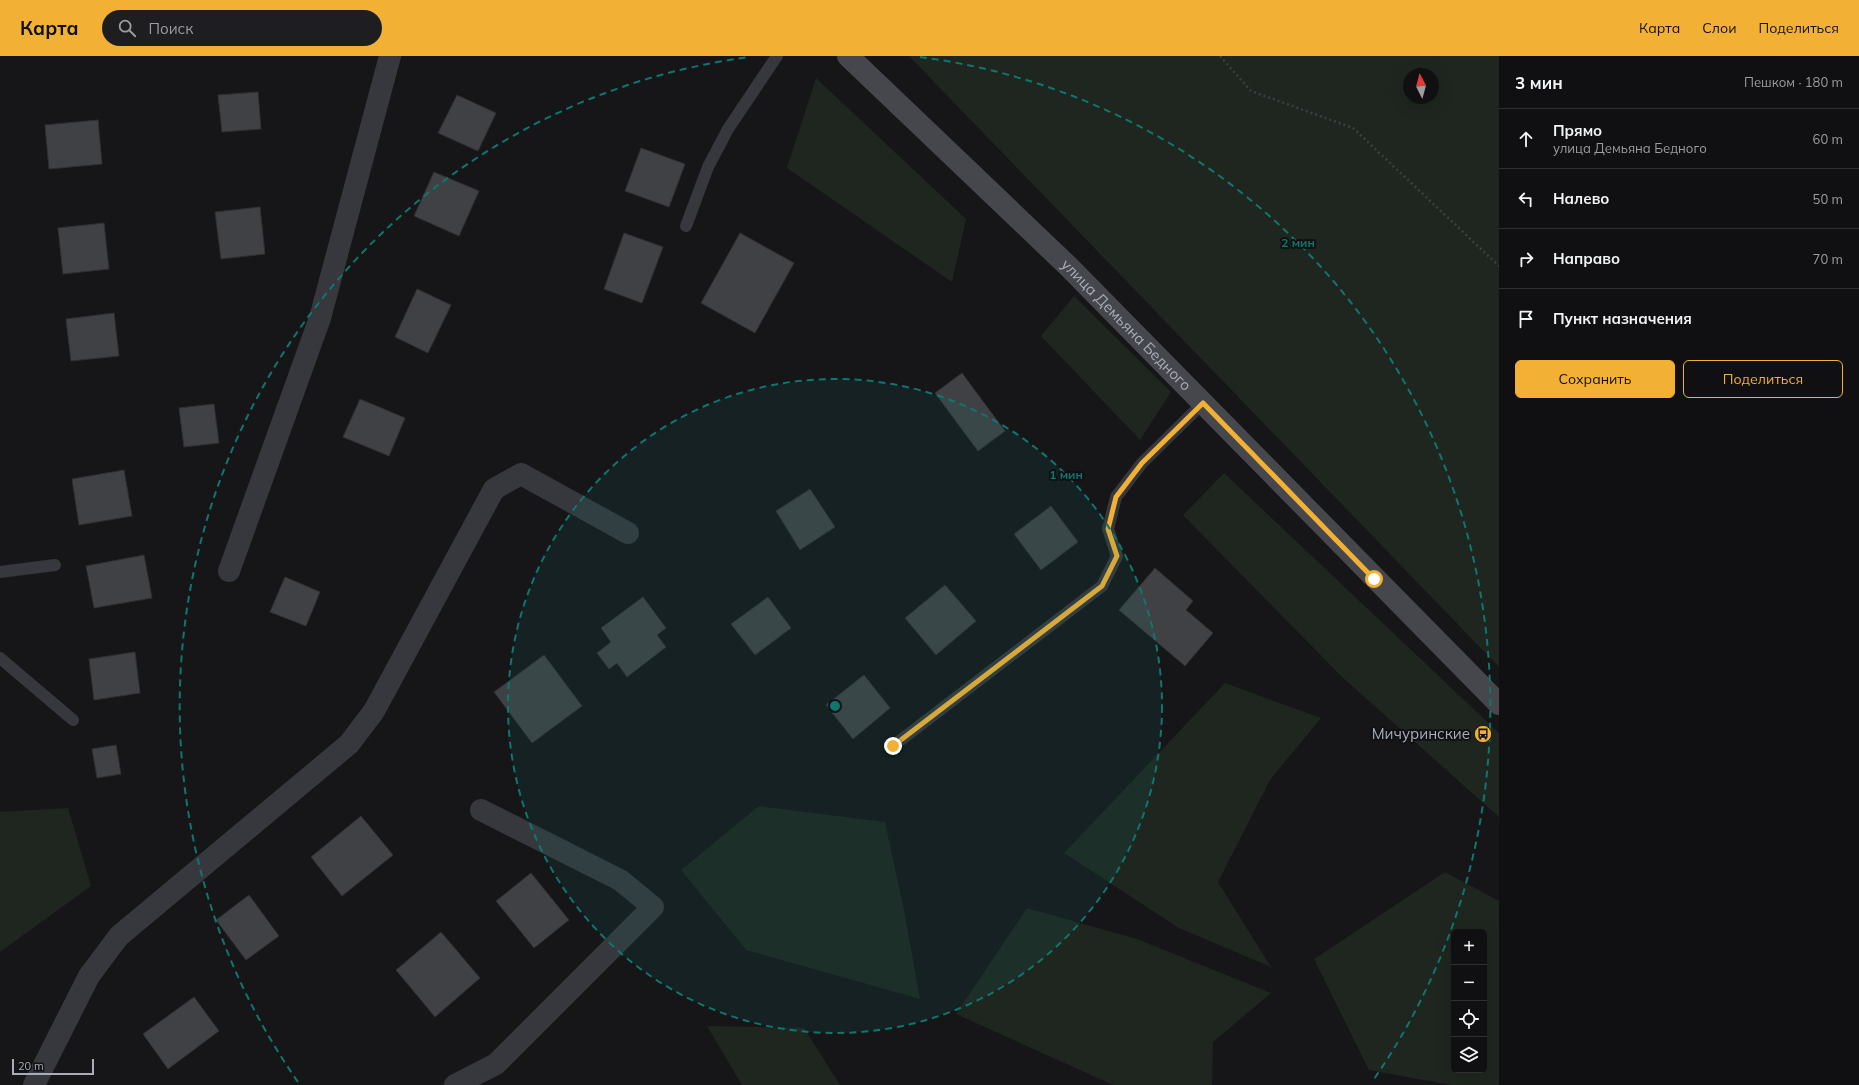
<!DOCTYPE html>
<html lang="ru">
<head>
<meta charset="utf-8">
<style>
  :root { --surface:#101012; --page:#1e1e20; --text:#f1f3f6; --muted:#9c9d9f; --line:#303032; --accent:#f2b134 }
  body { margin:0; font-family:Mulish,sans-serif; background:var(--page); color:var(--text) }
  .controls { position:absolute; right:12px; bottom:12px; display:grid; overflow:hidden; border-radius:6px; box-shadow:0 4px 16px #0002 }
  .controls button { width:36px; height:36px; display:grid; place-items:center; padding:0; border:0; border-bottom:1px solid var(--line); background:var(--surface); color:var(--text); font:20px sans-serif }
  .compass { position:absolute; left:1403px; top:12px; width:36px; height:36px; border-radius:50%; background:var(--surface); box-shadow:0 4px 16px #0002; rotate:354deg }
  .scale { position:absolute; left:12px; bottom:10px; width:82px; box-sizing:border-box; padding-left:4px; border:2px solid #a8adb8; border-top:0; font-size:11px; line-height:14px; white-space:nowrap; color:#a8adb8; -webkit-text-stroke:3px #111113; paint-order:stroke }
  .stop { position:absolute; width:12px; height:12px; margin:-9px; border:3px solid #f2b134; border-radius:50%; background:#fff }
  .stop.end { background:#f2b134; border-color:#fff; box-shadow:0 1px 4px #0008 }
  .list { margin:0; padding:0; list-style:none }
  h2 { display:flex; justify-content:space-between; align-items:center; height:52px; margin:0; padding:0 16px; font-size:17px }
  h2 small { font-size:13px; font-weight:400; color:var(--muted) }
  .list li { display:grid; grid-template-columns:26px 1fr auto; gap:12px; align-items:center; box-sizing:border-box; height:60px; padding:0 16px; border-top:1px solid var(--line) }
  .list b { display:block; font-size:15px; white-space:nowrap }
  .list p { margin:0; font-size:13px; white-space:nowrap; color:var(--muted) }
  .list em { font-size:13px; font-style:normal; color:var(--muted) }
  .actions { display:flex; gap:8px; padding:12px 16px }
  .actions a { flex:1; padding:9px 0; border:1px solid var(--accent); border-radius:6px; text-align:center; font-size:14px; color:var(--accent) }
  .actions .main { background:var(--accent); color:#111 }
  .icon { flex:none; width:22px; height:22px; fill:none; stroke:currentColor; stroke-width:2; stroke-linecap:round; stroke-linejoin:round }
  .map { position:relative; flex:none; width:1499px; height:1029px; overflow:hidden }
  header { display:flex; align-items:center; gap:24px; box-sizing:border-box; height:56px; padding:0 20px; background:var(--accent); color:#111 }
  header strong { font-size:19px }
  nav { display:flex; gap:22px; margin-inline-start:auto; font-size:14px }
  .search { width:280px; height:36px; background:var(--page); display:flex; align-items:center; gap:10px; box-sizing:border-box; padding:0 14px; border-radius:22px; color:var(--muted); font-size:15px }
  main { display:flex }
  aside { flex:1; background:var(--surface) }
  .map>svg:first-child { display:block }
  .green { fill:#1e261f; fill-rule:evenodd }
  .building { fill:#404145; stroke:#303034 }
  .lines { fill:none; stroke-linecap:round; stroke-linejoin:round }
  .path { stroke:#3d3f44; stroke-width:2.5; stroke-dasharray:2 3; stroke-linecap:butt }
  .lane { stroke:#37383d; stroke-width:12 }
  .street { stroke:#37383d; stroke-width:22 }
  .secondary { stroke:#45474d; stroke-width:22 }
  .route { stroke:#f2b134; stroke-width:5 }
  .ring { fill:none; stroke:#0f766e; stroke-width:2; stroke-dasharray:7 5 }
  .labels { text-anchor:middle; stroke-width:4; stroke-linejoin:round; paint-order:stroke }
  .street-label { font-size:15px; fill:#a8adb8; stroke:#111113 }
  .poi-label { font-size:15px; fill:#a8adb8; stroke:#111113; text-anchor:end }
  .centre { fill:#0f766e; stroke:#111113; stroke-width:2 }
  .ring-label { font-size:12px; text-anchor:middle; font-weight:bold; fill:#0f766e; stroke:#111113; stroke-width:4; stroke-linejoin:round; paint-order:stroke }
</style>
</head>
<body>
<header>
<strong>Карта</strong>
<div class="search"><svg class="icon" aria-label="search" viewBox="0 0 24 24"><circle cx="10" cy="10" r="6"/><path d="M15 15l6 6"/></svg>Поиск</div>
<nav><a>Карта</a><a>Слои</a><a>Поделиться</a></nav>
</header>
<main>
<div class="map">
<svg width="1499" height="1029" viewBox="0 0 1499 1029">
  <rect width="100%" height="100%" fill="#161618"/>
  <path class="green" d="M909,0H1499V611ZM1409,18H1433V42H1409Z
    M816,22L966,163L952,226L787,112Z
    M1074,240L1171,336L1140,384L1041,280Z
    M1224,417L1499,677V761L1342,621L1183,459Z
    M1225,627L1321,662L1270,724L1218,826L1271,911L1179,872L1064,797Z
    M759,750L885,766L904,854L920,943L746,894L681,814Z
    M68,752L91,830L0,896V756Z
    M1445,816L1499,845V1029H1451L1369,1014L1314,903ZM1454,876H1484V1014H1454Z
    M1027,852L1137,883L1271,937L1213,986L1212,1029H1113L956,958Z
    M707,970L804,972L840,1029H742Z"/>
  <path class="building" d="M258,36L261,73L222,76L218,39Z
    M457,39L496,57L478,95L438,77Z
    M98,64L102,108L49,113L45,69Z
    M641,92L685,108L669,151L625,135Z
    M434,116L479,135L459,180L414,160Z
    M260,151L265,198L221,203L215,156Z
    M104,167L109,213L63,218L58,172Z
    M624,177L663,191L642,247L604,233Z
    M740,177L794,207L755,277L701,247Z
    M417,233L451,249L428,297L395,281Z
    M114,257L119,300L71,305L66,263Z
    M962,317L1005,375L978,395L935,337Z
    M360,343L405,362L389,400L343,381Z
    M214,348L219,387L184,391L179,352Z
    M124,414L132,460L79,469L72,423Z
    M810,433L835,471L800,494L776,455Z
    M1051,450L1078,486L1041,514L1014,478Z
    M144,499L152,542L94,552L86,510Z
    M1155,512L1193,545L1186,554L1213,577L1185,610L1119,554Z
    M285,521L320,536L306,570L270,556Z
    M945,529L976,565L936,599L905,562Z
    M643,541L666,572L657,579L666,591L627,621L617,607L609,613L597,597L611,586L601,572Z
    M768,541L791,572L755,599L731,568Z
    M135,596L140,637L94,644L89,603Z
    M544,599L582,650L532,687L494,636Z
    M864,619L890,652L853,683L826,649Z
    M116,689L121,718L97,722L92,693Z
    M361,760L393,799L342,840L311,801Z
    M531,817L569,864L534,892L496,845Z
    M249,839L279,880L246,904L216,864Z
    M441,876L480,922L435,961L396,914Z
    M194,941L219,975L168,1013L143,978Z"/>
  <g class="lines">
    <path class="path" d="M1220,0L1251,35L1353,72L1499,210"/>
    <path class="lane" d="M686,170L708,111L728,73L777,0
      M0,516L55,509
      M0,602L73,664
      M893,690L1102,530L1117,500L1108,473L1116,441L1142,407L1203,347"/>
    <path class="street" d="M229,515L320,262L390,0
      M34,1029L89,920L119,880L349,688L374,655L494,433L521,418L628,477
      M455,1029L496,1008L653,851L620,824L481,754"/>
    <path class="secondary" id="s1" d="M848,0L1069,211L1499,648"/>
  </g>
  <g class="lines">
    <path class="route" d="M893,690L1102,530L1117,500L1108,473L1116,441L1142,407L1203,347L1374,523"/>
  </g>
  <circle cx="835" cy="650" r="327" fill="#0f766e" fill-opacity=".12"/>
  <g class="ring">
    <circle cx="835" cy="650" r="327"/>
    <path d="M298 1026A655 655 0 0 1 750 1M920 1A655 655 0 0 1 1372 1026"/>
  </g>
  <defs>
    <symbol id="bus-disc" viewBox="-11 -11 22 22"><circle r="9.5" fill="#f2b134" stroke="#111113"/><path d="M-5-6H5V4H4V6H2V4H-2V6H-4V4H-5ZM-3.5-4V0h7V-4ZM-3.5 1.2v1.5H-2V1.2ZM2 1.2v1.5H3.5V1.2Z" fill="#111"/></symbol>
  </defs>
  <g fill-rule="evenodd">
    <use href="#bus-disc" x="1473" y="668" width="20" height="20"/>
  </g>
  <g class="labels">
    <g class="street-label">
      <text dy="5" stroke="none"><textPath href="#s1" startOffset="387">улица Демьяна Бедного</textPath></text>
    </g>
    <g class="poi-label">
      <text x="1470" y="683">Мичуринские</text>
    </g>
  </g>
  <circle cx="835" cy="650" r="6" class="centre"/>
  <g class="ring-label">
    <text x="1298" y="191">2 мин</text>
    <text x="1066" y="423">1 мин</text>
  </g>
</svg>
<div class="controls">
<button>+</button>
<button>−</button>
<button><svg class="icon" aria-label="locate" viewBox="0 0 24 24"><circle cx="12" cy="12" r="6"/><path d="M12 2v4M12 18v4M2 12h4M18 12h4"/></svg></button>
<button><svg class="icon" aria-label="layers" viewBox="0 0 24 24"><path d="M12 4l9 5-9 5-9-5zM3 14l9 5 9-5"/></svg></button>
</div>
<svg class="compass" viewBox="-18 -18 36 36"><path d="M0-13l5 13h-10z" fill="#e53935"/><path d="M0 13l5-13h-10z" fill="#9c9d9f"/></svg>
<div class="scale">20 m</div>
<div class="stop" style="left:1374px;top:523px"></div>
<div class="stop end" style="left:893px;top:690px"></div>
</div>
<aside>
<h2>3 мин<small>Пешком · 180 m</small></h2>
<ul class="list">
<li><svg class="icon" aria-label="ahead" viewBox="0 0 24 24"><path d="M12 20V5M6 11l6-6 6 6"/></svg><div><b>Прямо</b><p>улица Демьяна Бедного</p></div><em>60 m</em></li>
<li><svg class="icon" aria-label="left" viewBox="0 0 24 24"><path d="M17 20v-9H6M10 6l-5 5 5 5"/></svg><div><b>Налево</b></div><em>50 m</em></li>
<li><svg class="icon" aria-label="right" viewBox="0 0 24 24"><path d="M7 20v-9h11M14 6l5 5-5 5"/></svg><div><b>Направо</b></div><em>70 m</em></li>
<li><svg class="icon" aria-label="arrive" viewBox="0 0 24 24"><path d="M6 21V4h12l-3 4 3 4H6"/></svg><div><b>Пункт назначения</b></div></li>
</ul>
<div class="actions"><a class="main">Сохранить</a><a>Поделиться</a></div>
</aside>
</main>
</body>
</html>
